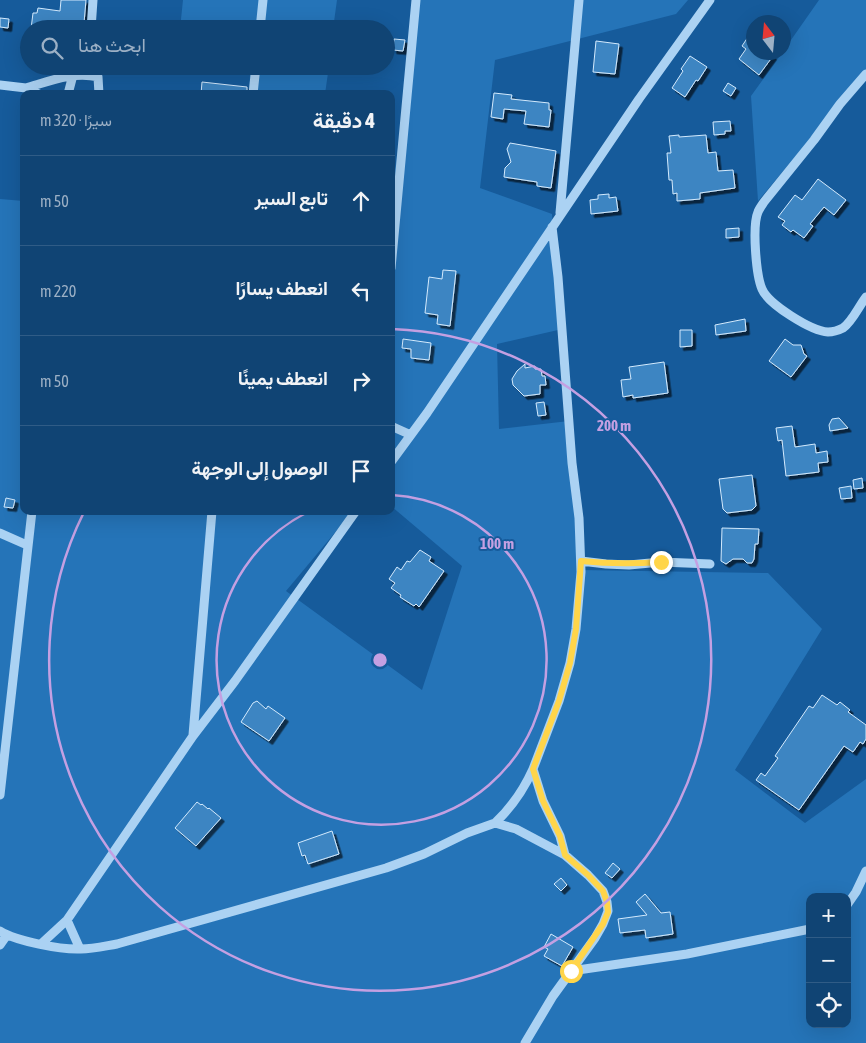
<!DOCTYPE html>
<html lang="ar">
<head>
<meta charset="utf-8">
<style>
  :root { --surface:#104474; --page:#1e4e7c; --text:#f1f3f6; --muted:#9cb0c5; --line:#305c86 }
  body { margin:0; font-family:"Asap Condensed",Vazirmatn,sans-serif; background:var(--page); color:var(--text); direction:rtl }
  .controls { position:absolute; right:15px; bottom:15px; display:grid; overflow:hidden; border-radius:10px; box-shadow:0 5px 20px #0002 }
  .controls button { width:45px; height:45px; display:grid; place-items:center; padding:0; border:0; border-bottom:1px solid var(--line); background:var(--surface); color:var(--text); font:25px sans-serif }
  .compass { position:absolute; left:746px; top:15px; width:45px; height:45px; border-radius:50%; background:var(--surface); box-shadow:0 5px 20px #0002; rotate:344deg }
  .stop { position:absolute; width:15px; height:15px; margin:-11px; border:4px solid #ffd54a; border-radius:50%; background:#fff }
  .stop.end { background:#ffd54a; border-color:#fff; box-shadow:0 1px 5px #0008 }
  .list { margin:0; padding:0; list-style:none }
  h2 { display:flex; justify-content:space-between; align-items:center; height:65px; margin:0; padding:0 20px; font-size:21px }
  h2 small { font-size:16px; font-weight:400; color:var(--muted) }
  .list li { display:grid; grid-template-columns:32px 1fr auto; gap:15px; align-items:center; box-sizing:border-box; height:90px; padding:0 20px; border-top:1px solid var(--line) }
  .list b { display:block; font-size:19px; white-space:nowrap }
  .list em { font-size:16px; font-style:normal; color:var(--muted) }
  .icon { flex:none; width:28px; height:28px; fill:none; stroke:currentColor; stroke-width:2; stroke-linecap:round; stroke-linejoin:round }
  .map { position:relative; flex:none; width:866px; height:1043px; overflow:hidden; direction:ltr }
  .search { position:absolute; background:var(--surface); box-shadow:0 5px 20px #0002; left:20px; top:20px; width:375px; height:55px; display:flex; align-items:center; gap:12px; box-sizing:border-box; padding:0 18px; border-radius:28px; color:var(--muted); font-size:19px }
  .panel { position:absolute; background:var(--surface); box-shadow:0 5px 20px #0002; left:20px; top:90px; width:375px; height:425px; border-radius:10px; direction:rtl }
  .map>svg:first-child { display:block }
  .green { fill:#2574b8; fill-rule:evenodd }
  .building { fill:#3e85c2; stroke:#d3eafd; filter:url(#shadow) }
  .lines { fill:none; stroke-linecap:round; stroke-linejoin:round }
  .minor { stroke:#abd2f3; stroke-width:9 }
  .route { stroke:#ffd54a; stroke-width:6 }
  .ring { fill:none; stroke:#c4a0e2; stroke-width:2.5 }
  .centre { fill:#c4a0e2; stroke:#165b9b; stroke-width:2.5 }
  .ring-label { font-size:15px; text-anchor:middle; font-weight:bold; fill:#c4a0e2; stroke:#165b9b; stroke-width:4; stroke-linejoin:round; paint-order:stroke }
</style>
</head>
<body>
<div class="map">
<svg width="866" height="1043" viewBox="0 0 866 1043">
  <defs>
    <filter id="shadow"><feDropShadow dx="3.5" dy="3.5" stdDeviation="0" flood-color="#0009"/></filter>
  </defs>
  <rect width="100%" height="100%" fill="#165b9b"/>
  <path class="green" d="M183,0H337L333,29H180Z
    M419,0H688L676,14L495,60L480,188L552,214L558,330L497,344L499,429L569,421L580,570L768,573L822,629L735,770L805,823L866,779V1043H0V199L24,201V511H353L286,591L422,690L462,566L391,506V197ZM810,897H847V1024H810Z
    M819,0H866V72L758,201L751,96L782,53L784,52V50Z
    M197,66H329L325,94H249L250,75Z"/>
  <path class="building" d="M61,0H86L84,23L78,22L77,29H31L33,13H37L38,8L60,11Z
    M0,18L9,19L8,28L0,27Z
    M748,37L753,41L754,40V52H768L773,56L759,75L739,59L746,49L742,46Z
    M394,39L405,40L403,51L393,50Z
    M596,41L619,44L615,74L593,72Z
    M690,56L707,67L698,81L696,80L685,97L672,88L683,71L681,69Z
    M202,82L247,87V94H201Z
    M728,83L736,88L731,96L723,91Z
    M494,93L512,95L511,99L549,103V110H551L549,127L524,124L526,111L504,109L503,119L491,117Z
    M730,121L731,131H725V134L714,135L713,122Z
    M679,135V137L706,135L708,153L716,152L718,171L733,170L735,188L700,193V199L677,201V193L673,194L672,180H669L667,153H671L669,136Z
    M510,143L556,151L551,188L537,186V182L504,177L505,168L511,162L507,149Z
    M818,179L846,200L834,215L824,207L810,224L813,226L804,238L793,230L791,232L782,225L785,221L778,217L795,195L802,200Z
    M609,194V198L616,197L618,211L591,214L590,200L598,199V195Z
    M739,228V237L726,238V229Z
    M443,270L456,271L450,326L437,324L438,315L425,313L429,277L442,279Z
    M745,319L746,331L716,335L715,325Z
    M680,330H692V346L680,347Z
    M403,339L431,343L429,360L411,358V349L402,348Z
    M785,339L793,345H801L804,354L807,356L791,377L769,361Z
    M664,362L668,393L633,398V395L623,397L621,380L631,379L629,367Z
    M525,364V368L535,366V369H541L542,376H545L546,385H540V394L524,396L513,385L512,379L517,371Z
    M544,402L546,415L538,416L536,403Z
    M839,418L848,428L830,431L829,425L832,419Z
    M792,426L795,447L815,444L816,453L827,451L828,462L818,463L819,472L786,476L782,440L778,441L776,428Z
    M752,475L756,506L752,510L727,513L723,509L719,479Z
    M862,478L863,488L854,489L853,480Z
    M851,486L852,498L841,499L839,488Z
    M6,498L15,500L13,508L4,507Z
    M722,528L759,529L758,544H755L754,559L752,563H747L743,559H733L726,564L721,561Z
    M420,550L431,557L429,561L444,571L419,607L416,604L414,606L400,597L401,595L391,588L395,583L389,579L397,567L401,570L407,561L410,562Z
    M822,695L837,705L840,702L850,710L848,712L866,725V739L863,744L860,742L853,752L844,746L799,810L756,780L761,773L765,776L778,758L775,756L809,706L813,708Z
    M257,701L266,709L268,706L285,718L269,741L241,722L253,703Z
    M197,802L201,805L202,804L208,809L209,808L221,818L196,846L175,828Z
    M332,831L339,854L308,864L305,855L302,856L298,843Z
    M613,863L620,869L612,878L605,873Z
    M561,878L567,885L561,891L554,884Z
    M645,894L661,913L670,912L673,934L646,938L645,930L620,933L618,919L647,915L636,902Z
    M551,934L573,947L562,966L544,956L548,949L544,947Z"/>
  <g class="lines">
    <path class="minor" d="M91,29L93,0
      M260,29L263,0
      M95,66L98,77L99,94
      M866,74L840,104L814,140L764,202C762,205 759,209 758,212C752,226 756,275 762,289C768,304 811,331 828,332C833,332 839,330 843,328C852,322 859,306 866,297
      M0,85L26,88L39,94
      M26,88C50,81 74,71 98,77
      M68,94L73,75L78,66
      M253,94L256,66
      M560,213L579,0
      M552,227L558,277L572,463L579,518L581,572L576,629L570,663L559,701L533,769L543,801L560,836L565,855
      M391,268L416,0
      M391,426L411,435
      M391,462L427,413L639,99L710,0
      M0,533L27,545
      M581,561L606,564L629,565L661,562L710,564
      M193,735L212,511
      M0,795L32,511
      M495,823C512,807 524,789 533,769
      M847,905L856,892L866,871
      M67,920L80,949
      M0,931C16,941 61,950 81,949C93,949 105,946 117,944L386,868L424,854L467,833L495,823L516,829L565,855L588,875L603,891L607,902L608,911L603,924L595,938L553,996L525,1043
      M41,944L67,920L193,736L235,681L356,511
      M0,945L7,935
      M571,971L687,954L810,929"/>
  </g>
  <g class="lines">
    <path class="route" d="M571,971L603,924L608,912L607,902L603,891L588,875L565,855L560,836L543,801L533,769L559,701L570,663L576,629L581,561C608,564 634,564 661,562"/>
  </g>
  <g class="ring">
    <path d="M392 495A165 165 0 1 1 308 512"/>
    <path d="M392 329A331 331 0 1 1 84 512"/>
  </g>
  <circle cx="380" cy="660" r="8" class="centre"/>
  <g class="ring-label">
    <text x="614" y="431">200 m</text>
    <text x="497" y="549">100 m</text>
  </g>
</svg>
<div class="controls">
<button>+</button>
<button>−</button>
<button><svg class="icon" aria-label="locate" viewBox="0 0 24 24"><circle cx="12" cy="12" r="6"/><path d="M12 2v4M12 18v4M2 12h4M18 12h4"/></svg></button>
</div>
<svg class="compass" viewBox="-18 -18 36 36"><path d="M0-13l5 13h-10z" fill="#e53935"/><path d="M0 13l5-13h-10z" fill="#9cb0c5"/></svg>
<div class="stop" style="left:571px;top:971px"></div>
<div class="stop end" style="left:661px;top:562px"></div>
<div class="search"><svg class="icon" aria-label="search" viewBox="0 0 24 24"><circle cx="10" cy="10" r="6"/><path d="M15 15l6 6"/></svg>ابحث هنا</div>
<section class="panel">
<h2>4 دقيقة<small>سيرًا · 320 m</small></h2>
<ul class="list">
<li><svg class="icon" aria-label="ahead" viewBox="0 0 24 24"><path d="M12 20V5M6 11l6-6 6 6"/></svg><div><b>تابع السير</b></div><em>50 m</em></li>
<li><svg class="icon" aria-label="left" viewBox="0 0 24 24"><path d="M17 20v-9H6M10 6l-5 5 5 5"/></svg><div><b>انعطف يسارًا</b></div><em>220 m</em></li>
<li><svg class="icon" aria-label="right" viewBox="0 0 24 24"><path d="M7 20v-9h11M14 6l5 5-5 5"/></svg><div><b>انعطف يمينًا</b></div><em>50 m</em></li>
<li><svg class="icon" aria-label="arrive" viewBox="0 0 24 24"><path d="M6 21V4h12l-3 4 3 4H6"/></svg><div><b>الوصول إلى الوجهة</b></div></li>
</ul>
</section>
</div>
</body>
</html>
